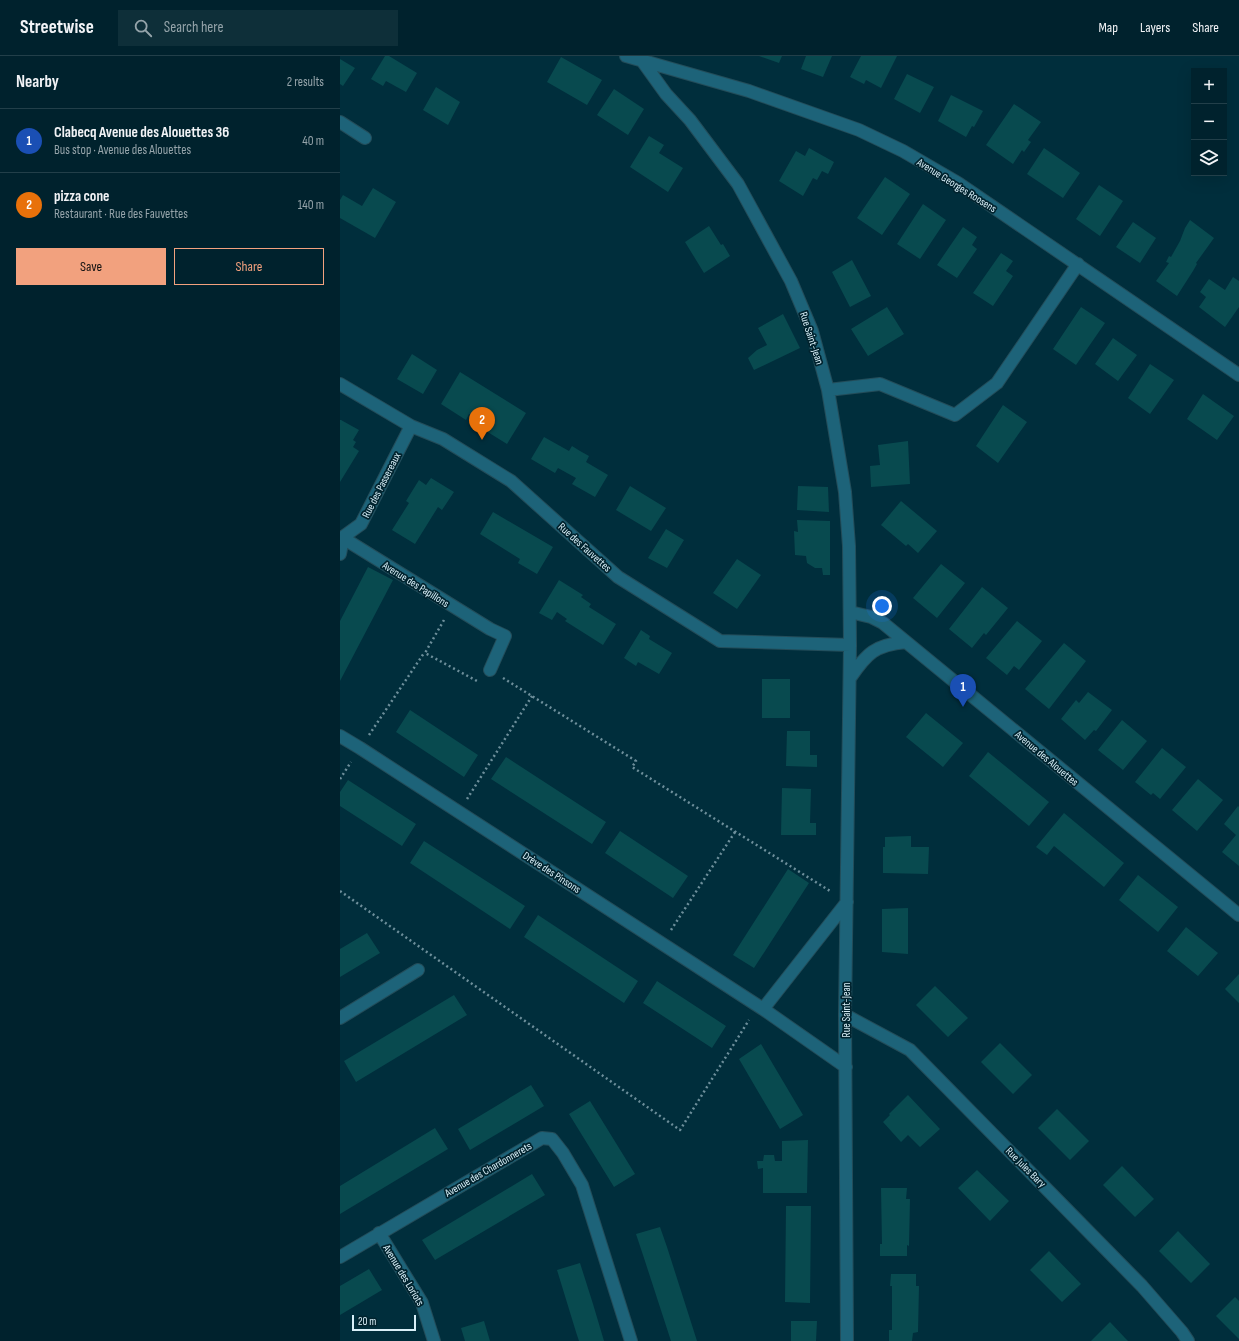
<!DOCTYPE html>
<html lang="en">
<head>
<meta charset="utf-8">
<style>
  :root { --surface:#00222d; --page:#0e2f39; --text:#f1f3f6; --muted:#95a4aa; --line:#223f49; --accent:#f2a17e }
  body { margin:0; font-family:"Sofia Sans Condensed",sans-serif; background:var(--page); color:var(--text) }
  .controls { position:absolute; right:12px; top:12px; display:grid; overflow:hidden; border-radius:0px; box-shadow:0 4px 16px #0002 }
  .controls button { width:36px; height:36px; display:grid; place-items:center; padding:0; border:0; border-bottom:1px solid var(--line); background:var(--surface); color:var(--text); font:20px sans-serif }
  .scale { position:absolute; left:12px; bottom:10px; width:64px; box-sizing:border-box; padding-left:4px; border:2px solid #d8eff8; border-top:0; font-size:11px; line-height:14px; white-space:nowrap; color:#d8eff8; -webkit-text-stroke:3px #01232e; paint-order:stroke }
  .you { position:absolute; left:542px; top:550px; width:14px; height:14px; margin:-10px; border:3px solid #fff; border-radius:50%; background:#1a73e8; box-shadow:0 0 0 6px #1a73e833 }
  .badge { display:grid; place-items:center; width:26px; height:26px; border-radius:50%; background:var(--accent); color:#fff; font-size:13px; font-weight:700 }
  .pin { position:absolute; translate:-50% -33px; filter:drop-shadow(0 1px 2px #0008) }
  .pin::after { content:''; position:absolute; top:21px; width:14px; height:12px; background:inherit; clip-path:polygon(0 0,100% 0,50% 100%) }
  .list { margin:0; padding:0; list-style:none }
  h2 { display:flex; justify-content:space-between; align-items:center; height:52px; margin:0; padding:0 16px; font-size:17px }
  h2 small { font-size:13px; font-weight:400; color:var(--muted) }
  .list li { display:grid; grid-template-columns:26px 1fr auto; gap:12px; align-items:center; box-sizing:border-box; height:64px; padding:0 16px; border-top:1px solid var(--line) }
  .list b { display:block; font-size:15px; white-space:nowrap }
  .list p { margin:0; font-size:13px; white-space:nowrap; color:var(--muted) }
  .list em { font-size:13px; font-style:normal; color:var(--muted) }
  .actions { display:flex; gap:8px; padding:12px 16px }
  .actions a { flex:1; padding:9px 0; border:1px solid var(--accent); border-radius:0px; text-align:center; font-size:14px; color:var(--accent) }
  .actions .main { background:var(--accent); color:#111 }
  .icon { flex:none; width:22px; height:22px; fill:none; stroke:currentColor; stroke-width:2; stroke-linecap:round; stroke-linejoin:round }
  .map { position:relative; flex:none; width:899px; height:1285px; overflow:hidden }
  header { display:flex; align-items:center; gap:24px; box-sizing:border-box; height:56px; padding:0 20px; background:var(--surface); border-bottom:1px solid var(--line) }
  header strong { font-size:19px }
  nav { display:flex; gap:22px; margin-inline-start:auto; font-size:14px }
  .search { width:280px; height:36px; background:var(--page); display:flex; align-items:center; gap:10px; box-sizing:border-box; padding:0 14px; border-radius:0px; color:var(--muted); font-size:15px }
  main { display:flex }
  aside { flex:1; background:var(--surface) }
  .map>svg:first-child { display:block }
  .building { fill:#084a4f }
  .lines { fill:none; stroke-linecap:round; stroke-linejoin:round }
  .minor-casing { stroke:#234d5a; stroke-width:14 }
  .path { stroke:#6d8f9b; stroke-width:2.5; stroke-dasharray:2 3; stroke-linecap:butt }
  .minor { stroke:#1d6379; stroke-width:12 }
  .labels { text-anchor:middle; stroke-width:3.5; stroke-linejoin:round; paint-order:stroke }
  .street-label { font-size:11px; fill:#d8eff8; stroke:#01232e }
</style>
</head>
<body>
<header>
<strong>Streetwise</strong>
<div class="search"><svg class="icon" aria-label="search" viewBox="0 0 24 24"><circle cx="10" cy="10" r="6"/><path d="M15 15l6 6"/></svg>Search here</div>
<nav><a>Map</a><a>Layers</a><a>Share</a></nav>
</header>
<main>
<aside>
<h2>Nearby<small>2 results</small></h2>
<ul class="list">
<li><span class="badge" style="background:#1a4fb4">1</span><div><b>Clabecq Avenue des Alouettes 36</b><p>Bus stop · Avenue des Alouettes</p></div><em>40 m</em></li>
<li><span class="badge" style="background:#e8710a">2</span><div><b>pizza cone</b><p>Restaurant · Rue des Fauvettes</p></div><em>140 m</em></li>
</ul>
<div class="actions"><a class="main">Save</a><a>Share</a></div>
</aside>
<div class="map">
<svg width="899" height="1285" viewBox="0 0 899 1285">
  <rect width="100%" height="100%" fill="#002e3c"/>
  <path class="building" d="M45,0H49L77,17L66,36L46,25L43,30L31,23Z
    M419,0H442L439,7Z
    M466,0H492L483,21L461,13Z
    M521,0H557L541,32L526,24L524,28L510,21Z
    M221,1L262,24L247,49L207,26Z
    M0,3L15,12L3,30L0,28Z
    M567,18L594,31L580,57L554,43Z
    M96,31L120,46L108,69L83,54Z
    M274,33L304,53L288,79L257,59Z
    M611,39L643,55L634,71L632,70L626,81L598,65Z
    M674,48L701,66L688,84L691,86L684,96L682,94L673,108L646,89Z
    M309,80L324,89L319,97L343,112L328,136L290,111Z
    M469,92L494,106L488,118L482,115L477,124L473,122L463,140L439,125L456,95L465,100Z
    M704,92L740,117L723,142L687,118Z
    M545,121L570,138L542,179L517,162Z
    M759,129L783,145L760,180L736,163Z
    M33,132L56,146L35,182L0,162V144L3,139L22,150Z
    M583,148L606,164L580,203L557,188Z
    M850,164L874,182L856,207L857,208L853,215L837,240L816,225L829,207L826,206L829,200L831,201L840,185L845,172Z
    M793,166L816,182L800,207L776,191Z
    M369,170L381,189L383,188L390,200L364,217L345,186Z
    M623,171L637,181L632,189L637,193L617,222L597,209Z
    M661,197L673,205L666,215L673,220L653,250L633,237Z
    M512,204L531,240L510,251L492,216Z
    M893,221L899,225V251L885,271L859,251L866,241L860,236L869,223L885,234Z
    M547,251L564,278L528,300L511,273Z
    M741,251L765,267L736,309L713,293Z
    M443,258L460,292L414,314L408,302L417,294L427,289L418,272Z
    M773,282L797,299L778,325L755,308Z
    M72,298L97,314L83,338L57,323Z
    M810,308L834,324L810,358L788,342Z
    M120,316L186,357L167,388L146,375L149,370L129,358L126,364L101,348Z
    M863,338L894,360L877,384L847,363Z
    M663,349L687,366L658,407L636,390Z
    M0,364H1L19,374L13,384L16,386L13,391L19,395L0,426Z
    M204,381L229,395L232,390L240,395L249,400L246,406L268,419L255,441L232,428L236,422L218,412L215,417L191,403Z
    M568,385L570,428L531,431L530,410L540,409L538,389Z
    M91,422L114,436L102,454L98,451L75,488L52,474L69,447L66,445L79,424L86,429Z
    M290,430L326,452L311,475L276,454Z
    M458,430L488,431L489,456L457,454Z
    M561,445L597,475L578,497L568,488L566,490L541,469Z
    M153,456L213,491L197,518L178,507L180,503L140,478Z
    M457,464L490,465V519H483L482,512H475L467,507L466,500L455,499L454,475L458,476Z
    M326,473L344,484L327,512L308,502Z
    M397,503L421,519L397,553L373,537Z
    M601,508L625,527L597,562L573,542Z
    M28,511L53,524L0,625V565Z
    M219,524L243,539L241,541L251,548L249,551L276,568L263,589L225,565L227,563L217,556L212,564L199,557Z
    M642,531L668,552L646,579L644,577L632,592L609,573Z
    M677,565L702,585L679,614L674,610L667,619L646,602Z
    M301,574L310,580L309,583L332,597L319,618L298,606L296,610L284,602Z
    M724,587L746,605L709,653L685,633Z
    M422,623H450V662H422Z
    M748,636L772,654L756,675L754,674L745,684L721,663L736,644L739,647Z
    M70,654L138,699L124,721L56,676Z
    M586,657L623,687L603,711L566,681Z
    M782,664L807,685L783,714L758,694Z
    M447,675H470V699H477V711L446,710Z
    M822,692L846,711L820,743L813,737L811,739L795,726Z
    M648,696L709,746L689,770L629,720Z
    M166,701L266,766L252,788L151,723Z
    M858,723L883,744L857,775L832,754Z
    M8,724L76,768L62,790L0,750V736Z
    M442,732L471,733L470,767H476V779H441Z
    M898,750L899,751V810L882,796L896,779L884,768Z
    M724,757L784,807L764,831L714,790L707,799L696,791Z
    M280,775L348,820L333,842L265,797Z
    M571,780V791H589L588,818L543,817V791H545V781Z
    M84,785L185,850L170,873L70,807Z
    M448,813L469,827L414,912L393,899Z
    M798,819L838,851L818,876L779,844Z
    M568,852V898L542,896V853Z
    M198,859L298,925L284,947L184,881Z
    M846,871L878,897L858,920L827,895Z
    M27,877L40,897L0,921V893Z
    M899,918V947L885,933Z
    M317,925L386,970L372,992L303,947Z
    M595,930L628,962L608,981L576,949Z
    M114,939L127,959L16,1026L4,1005Z
    M660,987L692,1019L673,1038L641,1006Z
    M421,988L463,1059L440,1073L399,1003Z
    M191,1029L204,1050L130,1094L118,1073Z
    M568,1039L600,1073L580,1091L568,1079L561,1086L543,1066L550,1059L549,1058Z
    M250,1045L295,1118L274,1131L229,1058Z
    M717,1053L749,1085L730,1104L698,1072Z
    M95,1072L108,1093L0,1158V1130Z
    M468,1084L467,1137H423V1112L418,1113L417,1105H423L424,1099H434L435,1105H442V1085Z
    M782,1110L814,1143L795,1161L763,1129Z
    M637,1114L669,1145L650,1165L618,1132Z
    M192,1118L205,1139L95,1204L82,1184Z
    M541,1132H567L566,1143H570L569,1190L567,1189V1200H540V1188H542Z
    M446,1150H471L470,1247L445,1246Z
    M320,1171L327,1191L357,1285H331L303,1199L296,1178Z
    M838,1175L870,1208L851,1227L819,1195Z
    M709,1195L741,1228L722,1246L690,1214Z
    M240,1207L253,1248L264,1285H239L236,1276L217,1214Z
    M29,1213L42,1234L0,1259V1230Z
    M551,1218H576V1230H579L578,1276L573,1277L572,1285H549V1274H552V1230H550Z
    M895,1241L899,1245V1283L876,1260Z
    M144,1265L150,1285H125L121,1272Z
    M451,1265H477L476,1285H451Z
    M770,1266L786,1283L788,1285H751Z"/>
  <g class="lines">
    <defs>
      <path id="minor" d="M286,0L409,35L519,74L563,95L618,127L899,319
        M303,6L326,38L350,64L398,128L451,225L472,275L488,334L505,436L509,490L510,589L505,959L507,1285
        M0,66L25,82
        M0,328L71,370L103,383L171,425L278,521L380,585L510,589
        M488,334L540,328L615,359L657,327L738,208
        M3,482L150,573L165,580L150,614
        M0,483L21,468L71,370
        M0,498L3,482
        M510,556L531,561L543,567L899,859
        M510,622C527,597 535,589 566,586
        M0,680L20,692L423,953L506,1011
        M423,953L507,846
        M505,959L570,994L802,1230L842,1276L848,1285
        M0,962L78,914
        M39,1177L82,1247L94,1285
        M0,1201L202,1082L212,1083L223,1097L242,1129L291,1285"/>
    </defs>
    <use href="#minor" class="minor-casing"/>
    <path class="path" d="M104,564L85,597L137,625
      M163,622L296,705L292,711L490,835
      M29,679L84,597
      M0,723L11,706
      M127,743L192,640
      M0,835L340,1074L409,964
      M331,874L395,776"/>
    <use href="#minor" class="minor"/>
  </g>
  <g class="labels">
    <g class="street-label">
      <text transform="translate(617 129) rotate(32)" y="4">Avenue Georges Roosens</text>
      <text transform="translate(472 282) rotate(72)" y="4">Rue Saint-Jean</text>
      <text transform="translate(41 429) rotate(-63)" y="4">Rue des Passereaux</text>
      <text transform="translate(245 491) rotate(42)" y="4">Rue des Fauvettes</text>
      <text transform="translate(76 528) rotate(32)" y="4">Avenue des Papillons</text>
      <text transform="translate(707 702) rotate(40)" y="4">Avenue des Alouettes</text>
      <text transform="translate(212 816) rotate(33)" y="4">Drève des Pinsons</text>
      <text transform="translate(506 954) rotate(-90)" y="4">Rue Saint-Jean</text>
      <text transform="translate(686 1111) rotate(45)" y="4">Rue Jules Bary</text>
      <text transform="translate(148 1113) rotate(-30)" y="4">Avenue des Chardonnerets</text>
      <text transform="translate(64 1219) rotate(59)" y="4">Avenue des Loriots</text>
    </g>
  </g>
</svg>
<div class="controls">
<button>+</button>
<button>−</button>
<button><svg class="icon" aria-label="layers" viewBox="0 0 24 24"><path d="M12 4l9 5-9 5-9-5zM3 14l9 5 9-5"/></svg></button>
</div>
<div class="scale">20 m</div>
<div class="you"></div>
<div class="pin badge" style="left:623px;top:651px;background:#1a4fb4">1</div>
<div class="pin badge" style="left:142px;top:384px;background:#e8710a">2</div>
</div>
</main>
</body>
</html>
